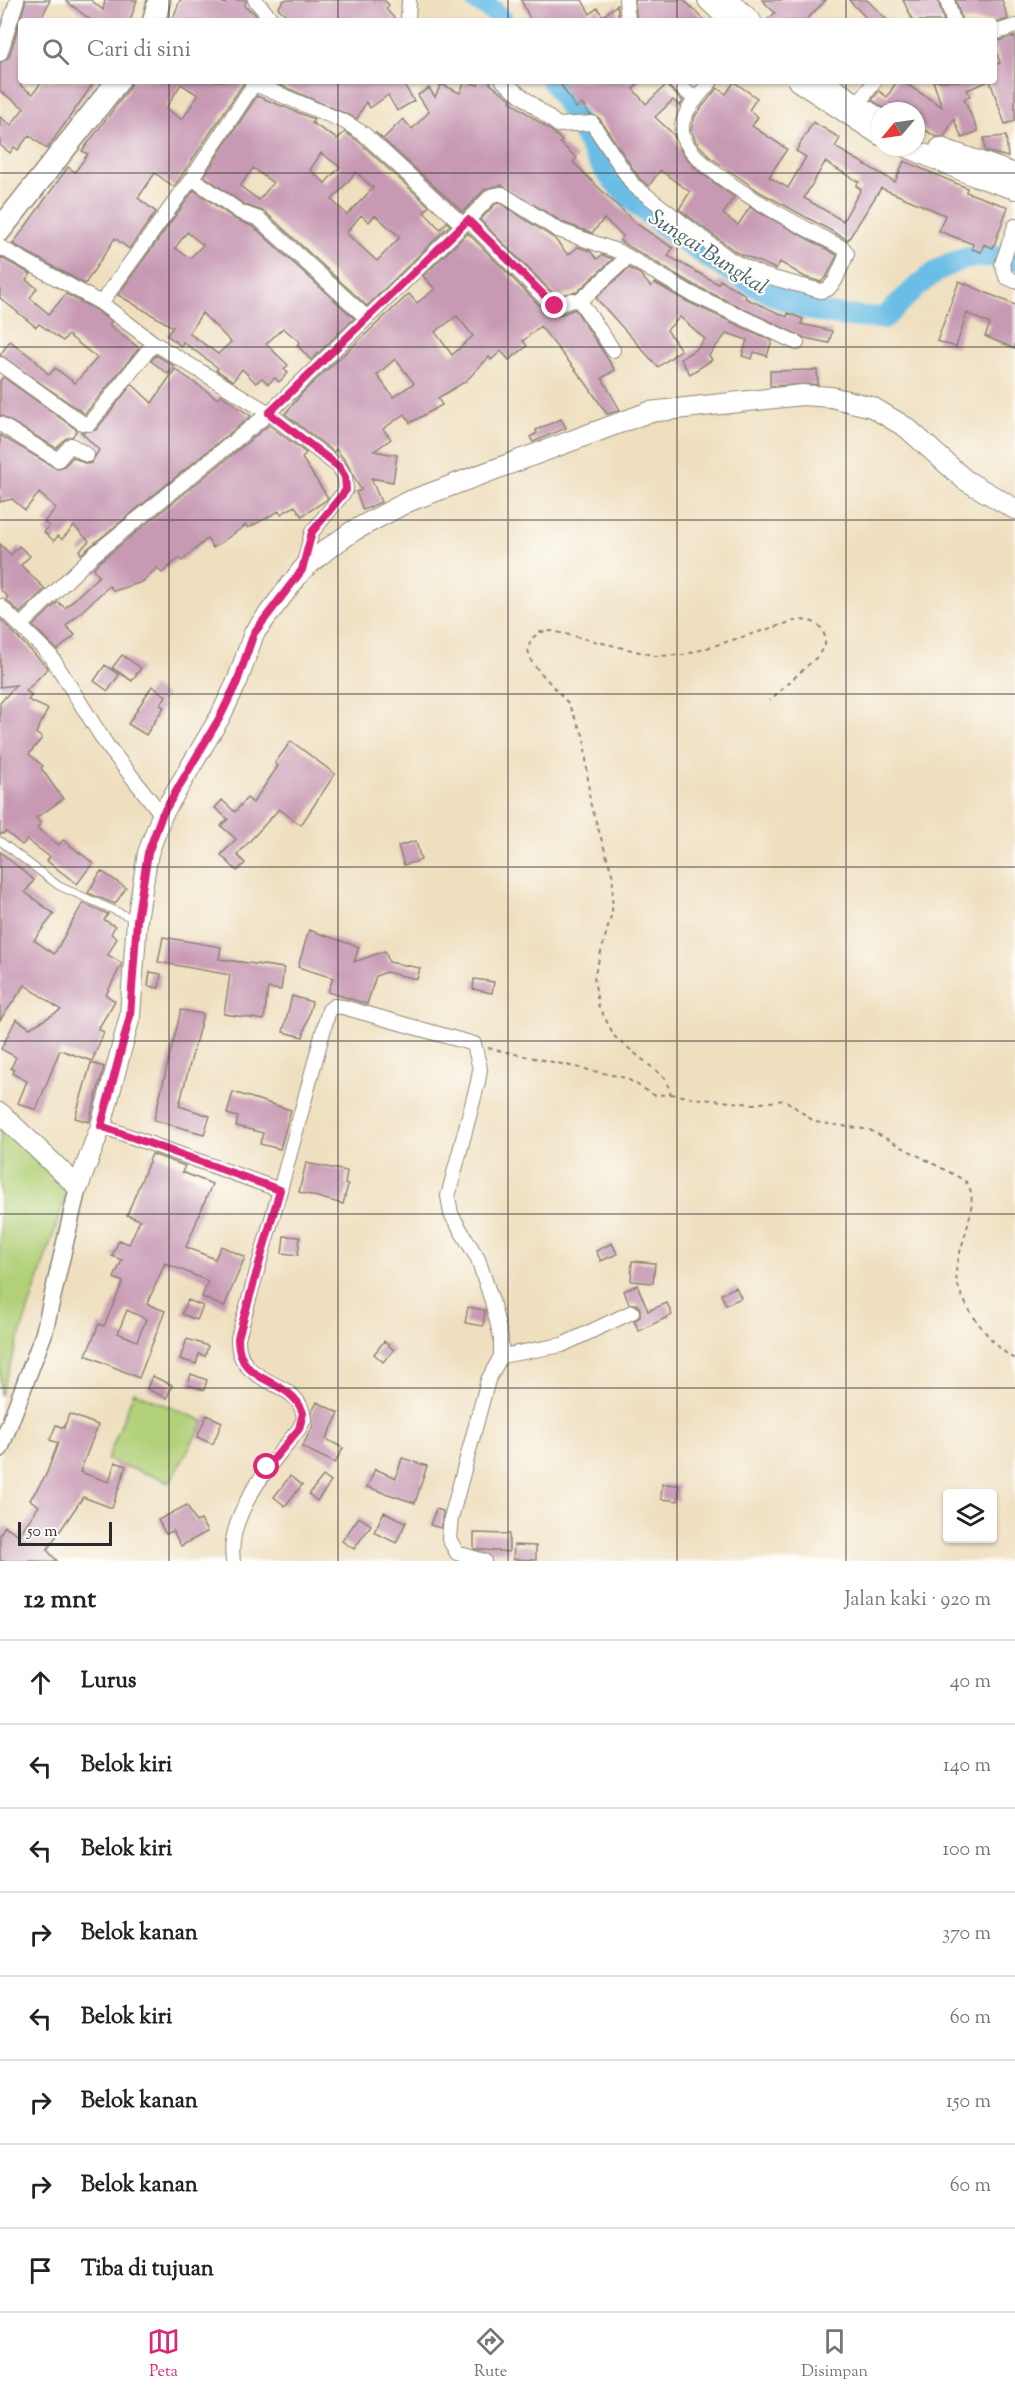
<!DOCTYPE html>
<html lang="id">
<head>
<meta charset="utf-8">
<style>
  :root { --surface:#fff; --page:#f6f6f6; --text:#222; --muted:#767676; --line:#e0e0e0; --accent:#db2777 }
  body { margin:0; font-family:"Sorts Mill Goudy",serif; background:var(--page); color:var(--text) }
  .controls { position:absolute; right:18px; bottom:18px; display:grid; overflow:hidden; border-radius:6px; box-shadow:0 2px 4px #0004 }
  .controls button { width:54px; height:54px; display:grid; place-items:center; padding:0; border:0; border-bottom:2px solid var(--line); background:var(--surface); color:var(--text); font:30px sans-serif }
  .compass { position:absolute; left:871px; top:102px; width:54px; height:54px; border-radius:50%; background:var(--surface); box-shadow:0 2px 4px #0004; rotate:241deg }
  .scale { position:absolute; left:18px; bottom:15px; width:94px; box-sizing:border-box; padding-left:6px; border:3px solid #2b2b2b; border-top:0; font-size:16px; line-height:21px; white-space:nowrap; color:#2b2b2b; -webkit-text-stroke:4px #fdfcf7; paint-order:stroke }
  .stop { position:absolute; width:18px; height:18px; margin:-14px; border:4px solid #db2777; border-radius:50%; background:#fff }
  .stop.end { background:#db2777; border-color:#fff; box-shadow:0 2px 6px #0008 }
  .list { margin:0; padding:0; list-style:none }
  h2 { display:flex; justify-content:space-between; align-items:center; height:78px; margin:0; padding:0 24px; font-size:26px }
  h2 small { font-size:20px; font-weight:400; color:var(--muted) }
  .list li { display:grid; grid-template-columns:39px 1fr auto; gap:18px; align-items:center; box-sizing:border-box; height:84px; padding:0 24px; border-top:2px solid var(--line) }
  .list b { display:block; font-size:22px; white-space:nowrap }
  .list em { font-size:20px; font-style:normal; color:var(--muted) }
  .icon { flex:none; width:33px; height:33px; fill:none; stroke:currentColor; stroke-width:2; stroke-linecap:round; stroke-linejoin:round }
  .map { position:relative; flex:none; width:1015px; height:1561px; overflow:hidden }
  .search { position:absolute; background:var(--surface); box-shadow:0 2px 4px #0004; left:18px; right:18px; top:18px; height:66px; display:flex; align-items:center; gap:15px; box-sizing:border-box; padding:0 21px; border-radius:6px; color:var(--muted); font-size:22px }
  .sheet { height:750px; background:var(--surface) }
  nav { display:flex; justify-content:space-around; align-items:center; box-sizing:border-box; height:84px; border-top:2px solid var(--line); background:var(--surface); font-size:16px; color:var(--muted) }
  nav a { display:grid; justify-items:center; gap:3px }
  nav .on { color:var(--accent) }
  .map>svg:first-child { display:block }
  .green { fill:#b1d078; stroke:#6e7e52; stroke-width:1.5 }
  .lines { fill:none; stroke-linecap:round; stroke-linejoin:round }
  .river { stroke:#6abee6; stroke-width:22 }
  .building { fill:#c799b3; fill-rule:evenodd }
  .service-casing { stroke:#8d8575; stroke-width:9 }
  .minor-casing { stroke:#8d8575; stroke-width:16 }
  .tertiary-casing { stroke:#8d8575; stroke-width:19 }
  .secondary-casing { stroke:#8d8575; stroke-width:22 }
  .trunk-casing { stroke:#8d8575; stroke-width:25 }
  .path { stroke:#8d8575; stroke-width:2; stroke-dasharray:4.5 4.5; stroke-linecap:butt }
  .service { stroke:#fff; stroke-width:7 }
  .minor { stroke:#fff; stroke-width:14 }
  .tertiary { stroke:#fff; stroke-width:16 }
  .secondary { stroke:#fff; stroke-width:20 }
  .trunk { stroke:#fff; stroke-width:22 }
  .route { stroke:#db2777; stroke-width:8 }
  .grid { fill:none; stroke:#2b2b2b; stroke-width:1.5; stroke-opacity:0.55 }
  .labels { text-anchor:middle; stroke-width:4.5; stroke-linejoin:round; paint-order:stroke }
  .water-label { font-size:22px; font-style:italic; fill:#415e6c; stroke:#fdfcf7 }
</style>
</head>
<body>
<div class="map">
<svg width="1015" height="1561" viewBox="0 0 1015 1561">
  <rect width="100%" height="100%" fill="#fdfcf7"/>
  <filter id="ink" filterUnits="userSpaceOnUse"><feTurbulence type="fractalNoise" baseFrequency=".0167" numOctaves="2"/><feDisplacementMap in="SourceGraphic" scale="12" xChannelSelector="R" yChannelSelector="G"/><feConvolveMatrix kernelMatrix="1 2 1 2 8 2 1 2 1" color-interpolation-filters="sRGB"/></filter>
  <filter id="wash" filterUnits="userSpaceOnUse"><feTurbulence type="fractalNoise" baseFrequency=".008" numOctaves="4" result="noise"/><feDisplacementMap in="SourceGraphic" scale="24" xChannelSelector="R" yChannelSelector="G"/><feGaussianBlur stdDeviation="1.35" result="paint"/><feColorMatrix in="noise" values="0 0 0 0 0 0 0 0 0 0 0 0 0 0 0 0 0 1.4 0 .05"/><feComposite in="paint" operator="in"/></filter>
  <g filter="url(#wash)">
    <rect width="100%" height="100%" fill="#efdfbf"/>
    <path class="green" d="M0,1125L68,1190L0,1395Z
      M134,1392L204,1421L170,1482L107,1460Z"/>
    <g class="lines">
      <path class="river" d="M476,0L495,12L503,21
        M552,81C577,113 588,154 617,185C653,224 752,291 803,307C830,316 856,317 884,318C925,279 953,244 1015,260"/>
    </g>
    <g id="blocks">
      <path class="building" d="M26,0H50L40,21H21V86L33,94L42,81H95L47,149L29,135L18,150L14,147L10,153L0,145V117L11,125L24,108L0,91V63L9,57Z
        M65,0H91L103,10L105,0H137L130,21H92Z
        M180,0H215L225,4L226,0H246L245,7L252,11L261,21H172Z
        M284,0H384L389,5L386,9L397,21H310L304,16L299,21H293L278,8Z
        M521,0H582L590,14L597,8L603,16L617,5L619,21H531Z
        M635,0H684L705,21H637Z
        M762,0H826L805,21H766L775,13Z
        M849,0H867L888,21H869Z
        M903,0H938L944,21H913Z
        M956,0H1002L1008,19L994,24V21H962Z
        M1015,36V121L1005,124L990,81H994V65L1000,63L994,42Z
        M132,81H245L174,187L155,173L138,198L156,212L129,249L115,238L85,284L13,244L68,167L75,172L88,154L82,151L129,89ZM181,84L198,95L182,120L166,108Z
        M271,81H402L414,101L397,111L388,95L370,108L366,102L357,119Z
        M465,81L478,85L480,81H491L490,84L511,99L510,101L554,133L562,141L560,143L577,158L573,162L602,191L638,225L673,248L668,256L718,284L720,280L746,295L745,298L787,317L788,313L803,319L801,324L832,331L829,343L805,338L694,285L620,241L623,236L604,219L592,233L562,222L501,185L485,189L463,212L375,132L383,139L403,119L412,129L429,112L418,95L429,88L435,97L441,84L460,93Z
        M567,81H641L633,89L646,104L666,85L683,101L680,106L673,100L655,117L673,134L682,153L697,170L734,197L723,214L738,225L750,207L837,255L827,276L821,282L805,277L780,262L776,269L736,252L679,209L690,192L660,170L649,186L640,179L599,118L589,114L582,104L576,108L561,85Z
        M897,81H902L942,107L933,81H989L967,90L970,96L964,99L978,131L962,138L954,119L944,137H936L916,124V111H888L872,100L879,91L887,97Z
        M734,82L757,98L749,110L758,117L752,126L787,149L769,177L788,188L806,157L796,151L813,122L840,138L835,147L895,182L904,161L967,188L966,192L1008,207L993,248L984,244L981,252L972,249L973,244L939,231L945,215L881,188L848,240L760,192L710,157L696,142L691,130L695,116L717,88L726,94ZM825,162L859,182L856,186L861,189L843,221L804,198Z
        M257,96L314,119L312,123L337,139L345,132L358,141L429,206L424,212L440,229L447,222L450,225L367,306L265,212L244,204L204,176ZM321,153L340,167L325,183L310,170ZM253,168L273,183L259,200L240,186ZM356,172L373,188L347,215L332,200ZM361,215L369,222L375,215L400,237L377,261L346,233Z
        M1006,136L1008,157L985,151L984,138Z
        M194,190L235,219L254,227L354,318L311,360L297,345L300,342L283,328L266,344L288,365L284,369L288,373L279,382L275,378L268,384L262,378L256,383L242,369L233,381L216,370L218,368L183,342L181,346L167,335L173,327L118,295ZM187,232L203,245L190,258L175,248ZM202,313L231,342L218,354L189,333Z
        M500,203L554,238L568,255L578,247L590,251L597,259L602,255L613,259L577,292L556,296L480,220L495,204Z
        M468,233L545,311L560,315L575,309L615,370L602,378L620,410L607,414L586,383L540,326L523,341L527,346L509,360L501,351L491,360L489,357L466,381L438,398L442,405L410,423L405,414L383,429L391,439L374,451L397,455L393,482L371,478L381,502L363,510L356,492L361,490L346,462L336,449L334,452L285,414L303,392L409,294L417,303L435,289L423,276ZM457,316L473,336L452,355L435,332ZM395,359L414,383L393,397L377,375Z
        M0,257L31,274L26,280L37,288L30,298L49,314L66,294L96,310L111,322L109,325L139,348L85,414L0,355L10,341L35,360L49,375L55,368L75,383L97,358L68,335L63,341L39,324L36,327L0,298Z
        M629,268L640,274L651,287L655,283L686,301L772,341L767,356L754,352L752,359L742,356L747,340L727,333L709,355L712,360L690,374L680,359L698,348L705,339L680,317L667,330L681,350L658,367L596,298Z
        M959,281L1015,305V349L985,336L990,324L967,313L956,347L937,341Z
        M156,355L174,366L168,374L151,361Z
        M175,369L218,399L221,395L251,416L81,554L79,551L89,541L74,526L62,539L58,536L54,541L44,532L49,526L44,522L56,508L39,493L25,510L12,499L0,502V435L57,469L64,466L73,457L86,464L91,463L99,450L81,432L96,430L132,384L152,403Z
        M817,370L818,384L770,386V371Z
        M3,377L77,430L73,436L65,439L56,448L0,415V381Z
        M561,419L566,428L533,442L530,437L537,433L536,430Z
        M269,425L306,453L302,458L328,498L325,501L302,516L295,506L281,514L279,511L248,528L246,525L213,548L207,539L182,561L179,558L162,573L157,568L142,582L114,591L109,586L66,626L75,635L60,648L57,650L33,626L58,602L65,608L99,576L93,569L98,563Z
        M0,544L11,555L19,546L30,556L21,565L45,589L20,613L6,599L8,597L0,589Z
        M0,619L48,668L26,691L32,695L28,700L48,709L36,733L42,738L29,754L43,766L41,768L63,799L36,818L41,823L37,828L59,845L63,840L93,863L77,884L47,861L50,857L27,840L22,845L6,832L0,835V703L16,685L0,687Z
        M122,655L141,668L132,681L112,668Z
        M105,665L119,675L108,691L94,681Z
        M152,686L166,696L160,705L164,707L146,735L128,724Z
        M291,741L335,774L301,825L279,809L237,855L245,863L237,871L221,855L236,839L221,826L228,819L215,808L222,800L235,812L247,798L253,803L278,766L275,763Z
        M416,841L421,860L404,865L398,846Z
        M0,852L34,880L25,892L54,914L34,940L54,954L83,903L108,914L104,920L115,926L111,934L117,938L108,955L122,963L106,995L115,1001L98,1029L104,1032L92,1061L60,1050L36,1110L18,1103L27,1081L13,1074L14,1070L11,1068L16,1057L1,1049L16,1019L30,1028L61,1010L25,985L0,1020Z
        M101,871L126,888L115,904L88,893Z
        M309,930L359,947L354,962L385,951L389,962L420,968L417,979L386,972L376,976L367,1004L328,992L333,978L298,967Z
        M163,937L221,947L219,959L284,968L281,990L268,988L264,1020L224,1014L230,975L158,962Z
        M150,972L161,974L159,988L148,986Z
        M474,979L494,982L492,993L473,989Z
        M292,996L312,1002L303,1037L283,1032Z
        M181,1010L203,1014L179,1106L210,1116L204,1134L154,1120Z
        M91,1063L104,1067L89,1122L75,1118Z
        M233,1092L291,1110L280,1149L260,1144L263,1133L236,1126L238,1117L227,1114Z
        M152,1154L185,1166L182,1172L212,1184L186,1247L215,1259L221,1246L245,1257L224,1307L202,1297L208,1281L165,1263L147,1304L165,1311L139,1378L86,1355L99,1324L104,1326L123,1282L114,1278L122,1260L112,1256L119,1240L129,1244L140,1220L127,1215ZM127,1310L146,1319L137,1341L118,1333Z
        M306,1163L347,1171L345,1184L348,1185L343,1204L299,1192Z
        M284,1236L300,1237L298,1255L282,1253Z
        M612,1243L617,1254L601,1261L596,1251Z
        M632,1261L655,1263L653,1283L631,1281Z
        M637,1285L648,1311L667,1303L672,1315L639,1331L634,1321L640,1317V1309L637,1304H629L624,1291Z
        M736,1287L741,1298L726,1305L721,1294Z
        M188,1300L203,1306L197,1320L182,1314Z
        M468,1307L485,1310L483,1326L465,1323Z
        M187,1339L208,1346L205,1356L199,1354L196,1364L180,1359Z
        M384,1341L394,1350L383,1362L374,1354Z
        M191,1374L207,1380L204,1390L188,1385Z
        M152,1376L172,1385L167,1398L147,1389Z
        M317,1402L339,1413L326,1439L343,1448L335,1463L302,1447L313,1426L312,1412Z
        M69,1414L98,1425L80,1472L109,1482L115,1462L126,1466L112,1508L83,1497L47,1550L57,1561H0V1534L5,1526L19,1535L39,1506L30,1500L46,1475L58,1443L50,1440L56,1425L64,1428Z
        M207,1415L222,1422L213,1444L197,1437Z
        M402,1458L427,1466L415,1503L367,1487L375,1469L396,1478Z
        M290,1476L302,1485L285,1506L274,1497Z
        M323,1476L331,1482L317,1501L309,1494Z
        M662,1484L679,1485L678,1501L661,1499Z
        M187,1505L196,1522L201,1520L207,1532L181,1546L173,1531L166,1534L158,1520Z
        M436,1509L443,1511L441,1528L430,1525Z
        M384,1512L406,1522L396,1543L374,1532Z
        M359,1517L371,1525L354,1549L342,1541Z
        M474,1533L509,1534V1552L474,1549Z
        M514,1545L536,1546V1560L513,1559Z"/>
    </g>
  </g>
  <g filter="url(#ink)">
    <use href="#blocks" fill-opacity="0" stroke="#8d8575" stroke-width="1.5"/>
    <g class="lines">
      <defs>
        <path id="service" d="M0,841L59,886L134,919"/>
        <path id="minor" d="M255,0L273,21
          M626,0L628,21
          M947,0L953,21
          M408,21L409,0
          M994,33L1015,26
          M0,54L17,0
          M503,81L558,125L592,123L633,185L731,260L762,275L821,291L828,289L835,281L847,254L843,248C809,230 686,170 682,132C680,113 700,95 711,81
          M674,81L696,100
          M857,105L875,81
          M192,178L240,212L259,219L367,318
          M468,220L551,304L557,306L572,300L580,301L613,350
          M463,225L491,196L502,194L558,230L620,252L690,293L797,343
          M1015,226L1002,264L1006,277L1015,281
          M0,247L101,303L154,343L269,413L339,467L345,477L346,490L312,532L302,570
          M580,301L628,257
          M101,303L192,178L256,81
          M0,364L82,423L89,424L154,343
          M0,424L58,460L71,445L87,455
          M0,606L51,656L106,744L162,815
          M21,625L92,556L269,413L463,225L364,134L345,122L255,84
          M101,1126L280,1190L329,1010L334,1006L343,1007L474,1044L480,1069L478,1082L448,1196L451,1214L478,1259L492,1301L501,1338V1356L488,1380L451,1518L449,1539L457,1553L484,1561
          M501,1356L562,1345L632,1312
          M233,1561C226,1514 272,1462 299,1429L304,1419C301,1376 237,1390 238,1338L280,1190"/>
        <path id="tertiary" d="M0,1449L44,1333L78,1187"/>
        <path id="secondary" d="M708,0L730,21
          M728,0L751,21
          M798,81L880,135
          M822,81L880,119
          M907,147L975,176L1015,189
          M940,148L1015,174
          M0,1113L78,1187L101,1126L130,1016L137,920L148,853L162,815L220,717L237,682L254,633L302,570L326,550L353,531L407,502L649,412L802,395L831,397L872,407L907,428L965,480L1015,509"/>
        <path id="trunk" d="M154,21L159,0
          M0,230L118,81"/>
      </defs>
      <use href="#service" class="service-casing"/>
      <use href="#minor" class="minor-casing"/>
      <use href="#tertiary" class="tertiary-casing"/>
      <use href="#secondary" class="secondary-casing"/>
      <use href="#trunk" class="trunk-casing"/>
      <path class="path" d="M488,1048L626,1078L654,1095L671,1094L665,1078L615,1037L598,1005L594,977L612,913L613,877L590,802L584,737L568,703L532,663L528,650L531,639L540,632L553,631L656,656L684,655L794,621C808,619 821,621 825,637V645L817,657L770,700
        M671,1094L692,1098L753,1104L785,1100L815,1122L870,1130L964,1180C985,1199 956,1249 956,1274C956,1299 993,1348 1015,1359"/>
      <use href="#service" class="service"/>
      <use href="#minor" class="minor"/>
      <use href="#tertiary" class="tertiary"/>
      <use href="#secondary" class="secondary"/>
      <use href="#trunk" class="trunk"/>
    </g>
  </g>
  <g class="lines" filter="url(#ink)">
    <path class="route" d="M267,1467L299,1429L303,1413C290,1375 237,1387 238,1338L280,1190L101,1126L130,1016L137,920L148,853L162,815L220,717L237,682L254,633L302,570L312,532L346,490L345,477L339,467L269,413L468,220L555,306"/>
  </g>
  <path class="grid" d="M169,0V21M338,0V21M508,0V21M677,0V21M846,0V21M169,81V1561M338,81V1561M508,81V1561M677,81V1561M846,81V1561M0,173H1015M0,347H1015M0,520H1015M0,694H1015M0,867H1015M0,1041H1015M0,1214H1015M0,1388H1015"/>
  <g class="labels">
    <g class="water-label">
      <text transform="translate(709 251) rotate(33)" y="8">Sungai Bungkal</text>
    </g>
  </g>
</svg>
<div class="controls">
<button><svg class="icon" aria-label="layers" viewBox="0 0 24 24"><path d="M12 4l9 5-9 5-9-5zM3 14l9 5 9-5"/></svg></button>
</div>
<svg class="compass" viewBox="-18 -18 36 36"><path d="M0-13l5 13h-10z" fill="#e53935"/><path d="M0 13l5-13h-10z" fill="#767676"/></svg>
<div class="scale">50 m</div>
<div class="stop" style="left:267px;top:1467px"></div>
<div class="stop end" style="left:555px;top:306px"></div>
<div class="search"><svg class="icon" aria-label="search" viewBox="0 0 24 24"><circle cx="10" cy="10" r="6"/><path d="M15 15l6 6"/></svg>Cari di sini</div>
</div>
<section class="sheet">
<h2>12 mnt<small>Jalan kaki · 920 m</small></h2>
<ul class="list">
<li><svg class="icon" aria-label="ahead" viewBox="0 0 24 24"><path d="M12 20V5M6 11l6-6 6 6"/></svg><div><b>Lurus</b></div><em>40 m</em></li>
<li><svg class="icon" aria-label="left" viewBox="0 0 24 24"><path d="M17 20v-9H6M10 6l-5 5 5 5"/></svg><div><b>Belok kiri</b></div><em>140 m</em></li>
<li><svg class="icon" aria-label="left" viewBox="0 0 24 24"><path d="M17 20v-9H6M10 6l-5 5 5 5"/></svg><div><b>Belok kiri</b></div><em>100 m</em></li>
<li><svg class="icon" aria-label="right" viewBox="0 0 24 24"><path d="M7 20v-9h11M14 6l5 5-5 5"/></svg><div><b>Belok kanan</b></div><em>370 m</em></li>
<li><svg class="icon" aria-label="left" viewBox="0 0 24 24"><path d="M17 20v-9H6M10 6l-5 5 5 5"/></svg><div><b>Belok kiri</b></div><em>60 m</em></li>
<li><svg class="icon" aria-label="right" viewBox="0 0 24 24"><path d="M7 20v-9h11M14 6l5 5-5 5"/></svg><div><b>Belok kanan</b></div><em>150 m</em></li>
<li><svg class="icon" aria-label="right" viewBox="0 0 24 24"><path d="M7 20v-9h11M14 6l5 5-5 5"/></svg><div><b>Belok kanan</b></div><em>60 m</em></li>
<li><svg class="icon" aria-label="arrive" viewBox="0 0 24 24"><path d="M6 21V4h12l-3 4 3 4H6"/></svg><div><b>Tiba di tujuan</b></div></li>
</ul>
</section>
<nav>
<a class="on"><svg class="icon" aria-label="map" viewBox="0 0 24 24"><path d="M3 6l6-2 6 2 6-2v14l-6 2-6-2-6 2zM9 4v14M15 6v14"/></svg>Peta</a>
<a><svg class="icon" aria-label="directions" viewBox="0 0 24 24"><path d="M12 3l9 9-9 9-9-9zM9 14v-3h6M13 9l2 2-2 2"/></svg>Rute</a>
<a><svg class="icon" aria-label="saved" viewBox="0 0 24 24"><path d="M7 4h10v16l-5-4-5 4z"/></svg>Disimpan</a>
</nav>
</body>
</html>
